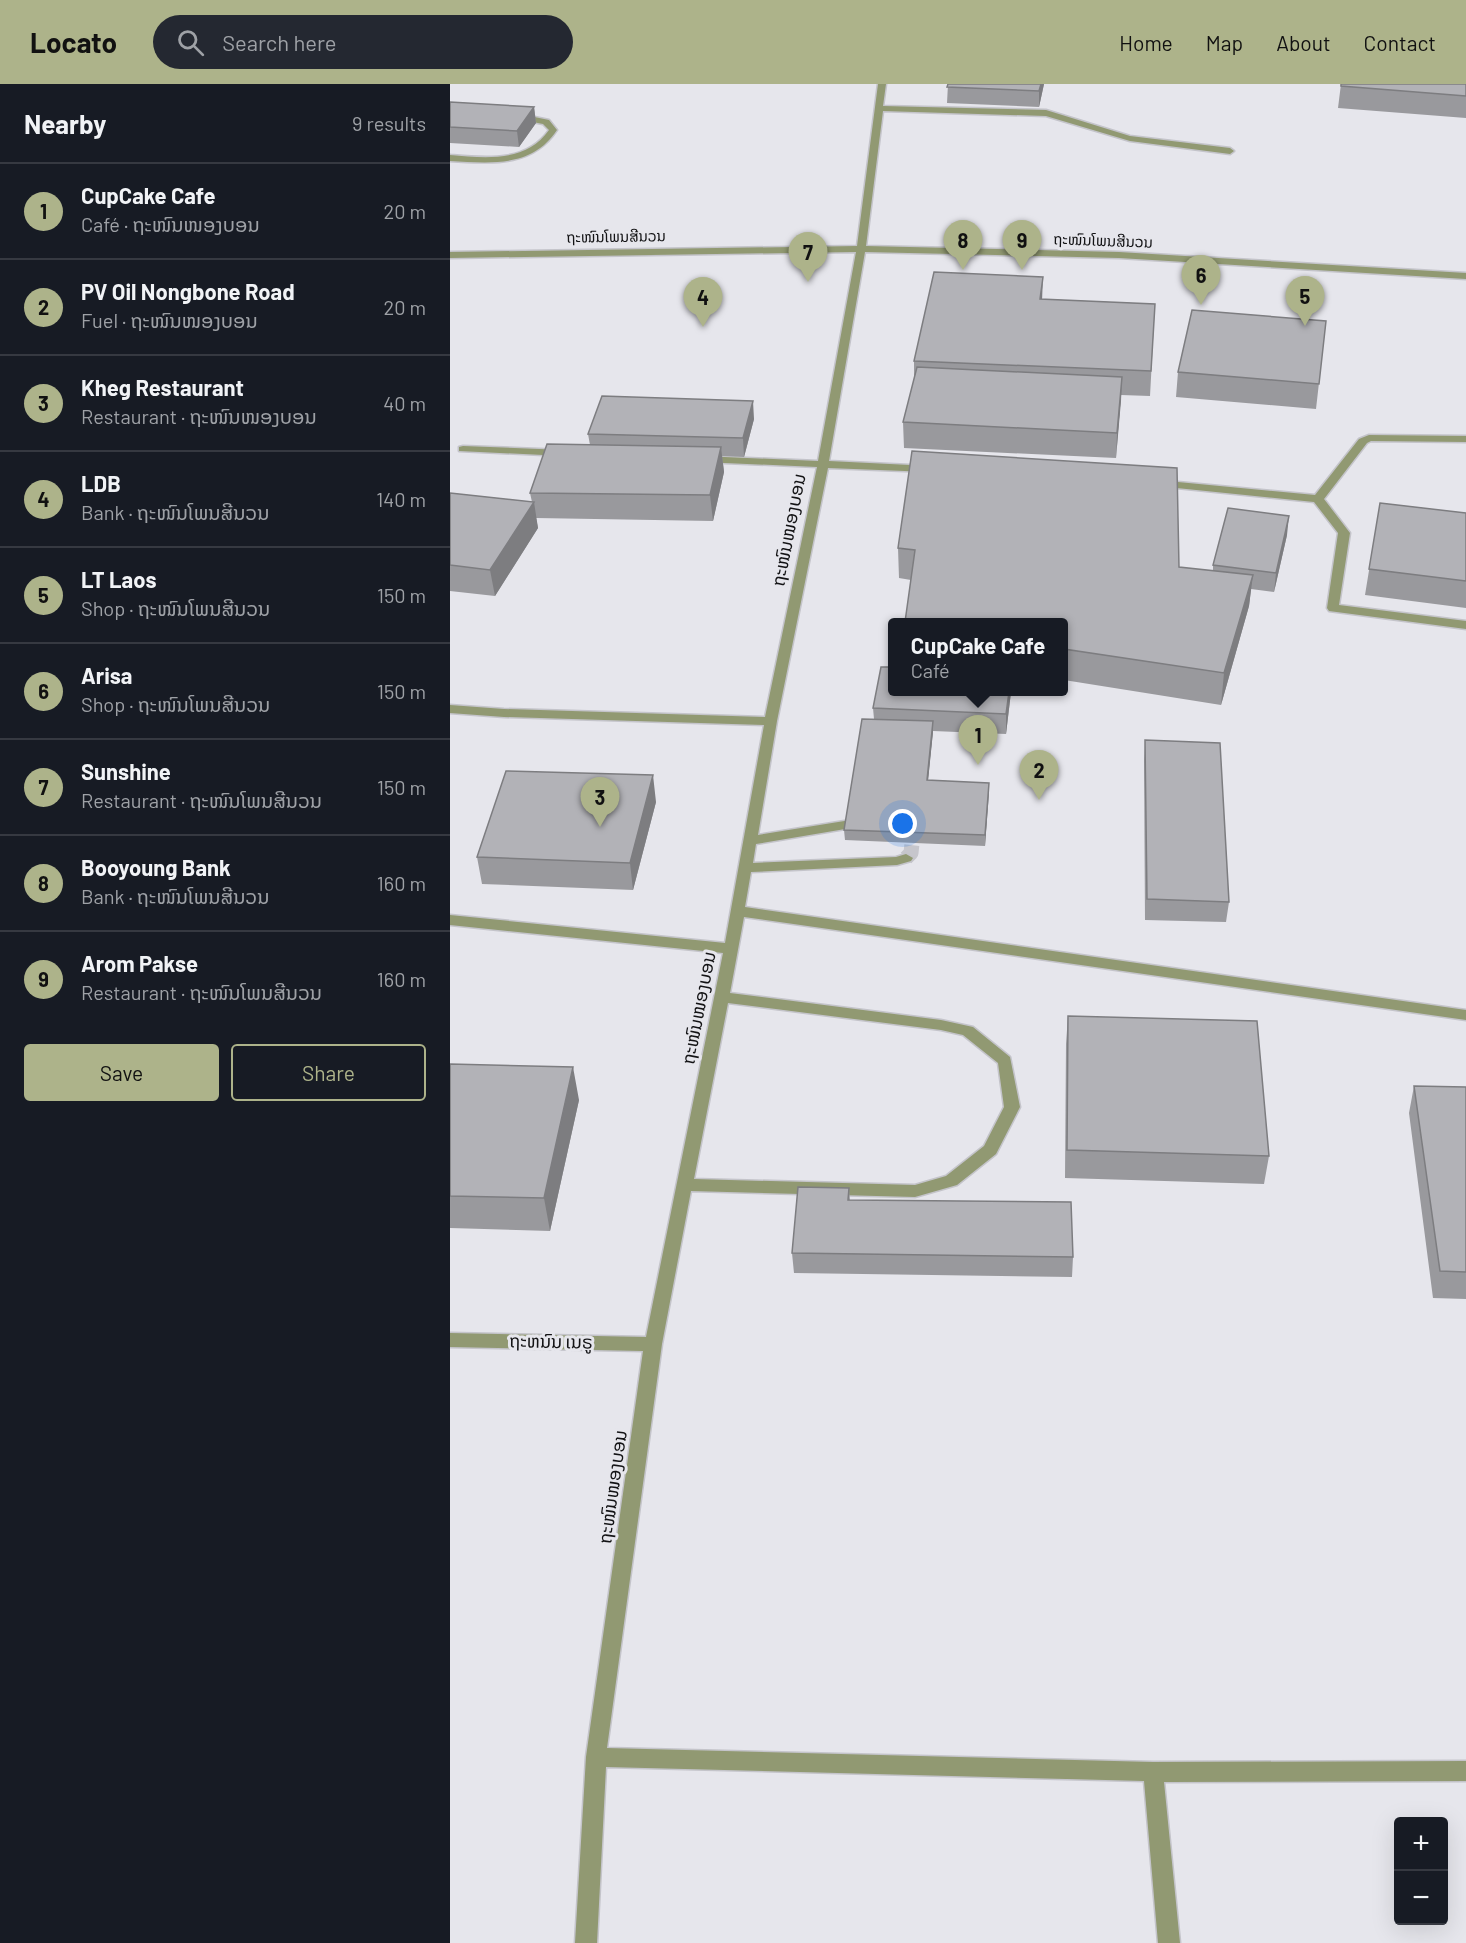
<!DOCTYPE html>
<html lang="en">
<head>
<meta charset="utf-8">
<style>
  :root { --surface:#171b24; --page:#242831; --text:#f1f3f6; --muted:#9ea1a6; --line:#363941; --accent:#adb38a }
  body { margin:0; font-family:Barlow,"Noto Sans Lao",sans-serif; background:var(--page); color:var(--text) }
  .controls { position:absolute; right:18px; bottom:18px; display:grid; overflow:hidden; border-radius:6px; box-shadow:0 6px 24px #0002 }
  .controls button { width:54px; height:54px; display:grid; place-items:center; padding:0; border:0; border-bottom:2px solid var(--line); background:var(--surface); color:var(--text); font:30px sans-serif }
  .you { position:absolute; left:453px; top:740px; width:21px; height:21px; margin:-15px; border:4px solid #fff; border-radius:50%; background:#1a73e8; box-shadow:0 0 0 9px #1a73e833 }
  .badge { display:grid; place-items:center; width:39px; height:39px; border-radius:50%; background:var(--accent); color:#111; font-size:20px; font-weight:700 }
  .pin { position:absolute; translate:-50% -50px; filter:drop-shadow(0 2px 3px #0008) }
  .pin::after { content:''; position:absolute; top:32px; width:21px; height:18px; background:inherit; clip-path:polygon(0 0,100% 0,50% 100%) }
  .popup { position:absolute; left:438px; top:534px; width:180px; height:78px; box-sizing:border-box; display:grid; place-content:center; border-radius:6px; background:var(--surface); filter:drop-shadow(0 2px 4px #0005); font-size:20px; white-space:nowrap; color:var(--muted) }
  .popup b { font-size:22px; color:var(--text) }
  .popup::after { content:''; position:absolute; left:50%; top:100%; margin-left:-12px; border:12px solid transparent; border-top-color:var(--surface) }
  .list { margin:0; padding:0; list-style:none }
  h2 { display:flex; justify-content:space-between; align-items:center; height:78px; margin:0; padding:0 24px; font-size:26px }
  h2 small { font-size:20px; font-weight:400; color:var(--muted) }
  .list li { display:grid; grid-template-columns:39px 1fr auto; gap:18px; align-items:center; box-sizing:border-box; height:96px; padding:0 24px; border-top:2px solid var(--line) }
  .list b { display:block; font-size:22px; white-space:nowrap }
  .list p { margin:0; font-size:20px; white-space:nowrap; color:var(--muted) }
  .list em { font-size:20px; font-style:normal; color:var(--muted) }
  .actions { display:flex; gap:12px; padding:18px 24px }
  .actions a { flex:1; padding:14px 0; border:2px solid var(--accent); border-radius:6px; text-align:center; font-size:21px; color:var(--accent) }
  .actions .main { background:var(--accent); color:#111 }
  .icon { flex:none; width:33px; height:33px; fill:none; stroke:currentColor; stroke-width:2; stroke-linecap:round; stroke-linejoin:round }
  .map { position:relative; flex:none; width:1016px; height:1859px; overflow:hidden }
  header { display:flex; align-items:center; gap:36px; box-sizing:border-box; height:84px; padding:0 30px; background:var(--accent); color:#111 }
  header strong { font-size:28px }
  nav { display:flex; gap:33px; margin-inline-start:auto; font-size:21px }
  .search { width:420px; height:54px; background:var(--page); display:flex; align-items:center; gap:15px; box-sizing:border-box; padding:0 21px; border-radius:33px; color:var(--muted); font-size:22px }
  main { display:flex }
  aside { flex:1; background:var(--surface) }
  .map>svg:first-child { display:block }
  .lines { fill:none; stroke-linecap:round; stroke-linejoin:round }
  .minor-tunnel { stroke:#c6c6cc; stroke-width:15; stroke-dasharray:15 8; stroke-linecap:butt }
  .minor-casing { stroke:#c4c4ca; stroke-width:3 }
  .minor { fill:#919972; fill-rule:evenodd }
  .wall { fill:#99999d }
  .shaded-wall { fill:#7d7d80 }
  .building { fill:#b2b2b7; stroke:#7d7d80; stroke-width:1.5 }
  .labels { text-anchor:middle; stroke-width:6; stroke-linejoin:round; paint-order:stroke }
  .far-street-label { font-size:15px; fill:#131315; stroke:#e6e6ec }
  .street-label { font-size:18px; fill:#131315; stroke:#e6e6ec }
</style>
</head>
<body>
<header>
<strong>Locato</strong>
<div class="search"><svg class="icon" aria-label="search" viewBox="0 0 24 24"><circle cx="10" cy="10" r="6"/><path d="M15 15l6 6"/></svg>Search here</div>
<nav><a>Home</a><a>Map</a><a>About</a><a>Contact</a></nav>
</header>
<main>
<aside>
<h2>Nearby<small>9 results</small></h2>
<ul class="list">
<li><span class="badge">1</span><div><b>CupCake Cafe</b><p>Café · ຖະໜົນໜອງບອນ</p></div><em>20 m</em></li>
<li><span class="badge">2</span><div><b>PV Oil Nongbone Road</b><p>Fuel · ຖະໜົນໜອງບອນ</p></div><em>20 m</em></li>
<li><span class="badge">3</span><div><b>Kheg Restaurant</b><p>Restaurant · ຖະໜົນໜອງບອນ</p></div><em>40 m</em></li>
<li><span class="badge">4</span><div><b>LDB</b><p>Bank · ຖະໜົນໂພນສີນວນ</p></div><em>140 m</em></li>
<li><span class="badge">5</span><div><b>LT Laos</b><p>Shop · ຖະໜົນໂພນສີນວນ</p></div><em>150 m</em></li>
<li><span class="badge">6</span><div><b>Arisa</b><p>Shop · ຖະໜົນໂພນສີນວນ</p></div><em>150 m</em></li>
<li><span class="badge">7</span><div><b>Sunshine</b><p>Restaurant · ຖະໜົນໂພນສີນວນ</p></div><em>150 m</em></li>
<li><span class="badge">8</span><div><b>Booyoung Bank</b><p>Bank · ຖະໜົນໂພນສີນວນ</p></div><em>160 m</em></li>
<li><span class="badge">9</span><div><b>Arom Pakse</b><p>Restaurant · ຖະໜົນໂພນສີນວນ</p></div><em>160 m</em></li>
</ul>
<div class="actions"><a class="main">Save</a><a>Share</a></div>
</aside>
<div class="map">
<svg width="1016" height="1859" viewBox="0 0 1016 1859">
  <rect width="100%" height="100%" fill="#e6e6ec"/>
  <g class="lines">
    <path class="minor-tunnel" d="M456,774L461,769L464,740"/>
    <defs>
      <path id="minor" d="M428,0H436L433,22L596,26L680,52L780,64L784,67L780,70L680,57L596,32L433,27L416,162L669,168L1016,189V195L669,174L415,168L379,377L480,382L486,385L480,388L378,384L327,637L308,751L413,734L420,738L413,742L306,760L303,779L446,773L456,770L463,774L461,777L447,781L301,788L295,823L1016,926V936L294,833L280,909L491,936L523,943L560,973L570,1023L546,1070L507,1101L465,1113L241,1107L212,1260L157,1664L703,1678L1016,1677V1697L714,1698L730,1859H708L694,1697L156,1683L147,1859H125L136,1673L193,1267L0,1263V1249L196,1253L273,869L0,841V831L275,859L314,641L54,633L0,629V621L54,625L315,633L367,383L252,378L247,375L252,372L368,377L406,168L0,174V168L407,162ZM278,919L491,946L513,951L548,979L554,1023L534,1062L496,1092L465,1101L244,1095Z
        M65,29L99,36L107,46C82,84 41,79 0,77V71C35,74 76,79 99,46L93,40L62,34L61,32Z
        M919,351L1016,352V358L921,357L917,359L874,415L900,449L889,521L1016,537V545L879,527L877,524L888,449L864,418L707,402L701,399L707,396L865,411L909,355Z
        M13,362L114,366L119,369L114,372L9,367V363Z"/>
    </defs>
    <use href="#minor" class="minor-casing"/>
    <use href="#minor" class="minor"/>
  </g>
  <path class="wall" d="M498,0H594L589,23L497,19Z
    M891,0H1016V34L888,24Z
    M0,18L84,23L86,39L69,63L0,59Z
    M592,215L705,220L700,312L671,311L666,374L454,364L453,338L464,296V277Z
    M876,237L866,325L726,313L728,288Z
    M304,335L294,373L272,372L274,388L263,437L86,434L88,444L45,512L0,507V409L82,418L80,409L140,361L138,350Z
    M930,419L1016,429V524L915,511Z
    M837,451L824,508L801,505L799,522L771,621L614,596V538L461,496L449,494L448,464L729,483L763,487V481Z
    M561,608L556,650L483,647L478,696L539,699L535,762L395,756L394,746L424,635L423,624Z
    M695,656L779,818L776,838L695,836L694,676Z
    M206,718L183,806L32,800L27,773Z
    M618,932L819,1072L814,1100L615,1094L616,960Z
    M0,980L129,1016L100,1147L0,1144Z
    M964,1002L1016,1003V1215L983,1214L959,1029Z
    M399,1104L400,1116L623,1173L622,1193L344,1189L342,1169Z"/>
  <path class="shaded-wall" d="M591,0H594L589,23V7Z
    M84,23L86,39L69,63L67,47Z
    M593,193L592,217L590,215Z
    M672,293L671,317L666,374L667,349Z
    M303,317L304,335L294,373L293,354Z
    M271,363L274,388L263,437L260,411Z
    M84,418L88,444L45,512L40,486Z
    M839,432L837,451L824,508L826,489Z
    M803,491L799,522L771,621L774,589Z
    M559,608H561L556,650V630Z
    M483,637V648L477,707V696Z
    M203,691L206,718L183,806L180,779Z
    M539,699V709L535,762V751Z
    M123,983L129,1016L100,1147L94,1114Z"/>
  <path class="building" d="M498,0H591L589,7L497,3Z
    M891,0H1016V12L891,2Z
    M0,18L84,23L67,47L0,43Z
    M484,188L593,193L590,215L705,220L701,287L464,277Z
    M742,226L876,237L869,300L728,288Z
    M467,283L672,293L667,349L453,338Z
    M152,312L303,317L293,354L138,350Z
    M97,360L271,363L260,411L80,409Z
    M462,367L727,384L729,483L803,491L774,589L614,565V538H455L465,466L448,464Z
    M0,409L84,418L40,486L0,481Z
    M930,419L1016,429V497L919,485Z
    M778,424L839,432L826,489L763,481Z
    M431,583H442V608H559L556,630L423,624Z
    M412,635L483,637L477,696L539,699L535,751L394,746Z
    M695,656L770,659L779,818L697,815Z
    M56,687L203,691L180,779L27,773Z
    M618,932L807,937L819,1072L617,1066Z
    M0,980L123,983L94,1114L0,1112Z
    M964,1002L1016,1003V1188L990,1187Z
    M348,1103L399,1104L398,1116L621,1118L623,1173L342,1169Z"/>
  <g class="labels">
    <g class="far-street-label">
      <text transform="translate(166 153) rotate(-1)" y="5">ຖະໜົນໂພນສີນວນ</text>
      <text transform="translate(653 157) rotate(2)" y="5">ຖະໜົນໂພນສີນວນ</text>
    </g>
    <g class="street-label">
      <text transform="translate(339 446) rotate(-79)" y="6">ຖະໜົນໜອງບອນ</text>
      <text transform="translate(249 924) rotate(-79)" y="6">ຖະໜົນໜອງບອນ</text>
      <text transform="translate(101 1258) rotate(1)" y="6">ຖະຫນົນ ເນຣູ</text>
      <text transform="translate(163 1403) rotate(-82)" y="6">ຖະໜົນໜອງບອນ</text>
    </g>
  </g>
</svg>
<div class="controls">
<button>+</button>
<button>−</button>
</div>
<div class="you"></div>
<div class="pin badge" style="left:528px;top:681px">1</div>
<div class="popup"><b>CupCake Cafe</b>Café</div>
<div class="pin badge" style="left:589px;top:716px">2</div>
<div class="pin badge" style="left:150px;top:743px">3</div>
<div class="pin badge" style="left:253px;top:243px">4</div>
<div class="pin badge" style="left:855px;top:242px">5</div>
<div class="pin badge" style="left:751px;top:221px">6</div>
<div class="pin badge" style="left:358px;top:198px">7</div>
<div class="pin badge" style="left:513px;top:186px">8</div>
<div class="pin badge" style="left:572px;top:186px">9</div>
</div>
</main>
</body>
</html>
